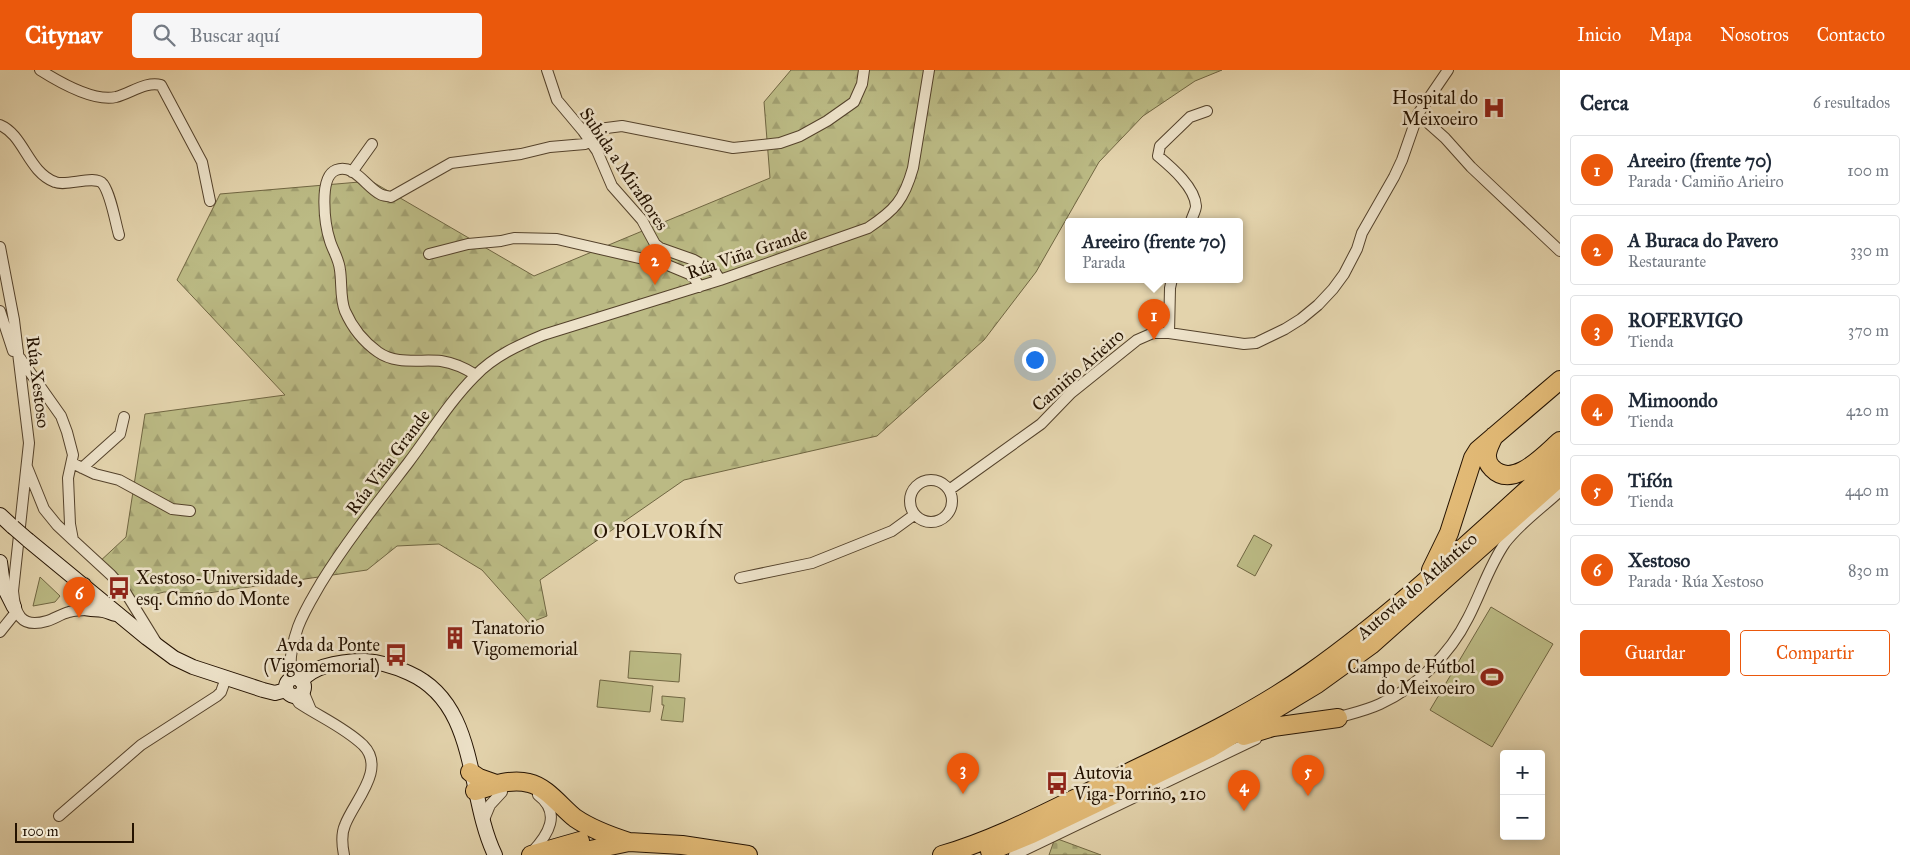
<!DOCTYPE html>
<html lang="es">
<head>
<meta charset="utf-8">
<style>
  :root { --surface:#fff; --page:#f6f6f7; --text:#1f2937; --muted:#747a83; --line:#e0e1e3; --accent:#ea580c }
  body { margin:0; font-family:"IM FELL Great Primer",serif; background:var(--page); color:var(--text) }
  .controls { position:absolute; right:15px; bottom:15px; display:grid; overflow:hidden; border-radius:5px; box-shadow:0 2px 12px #0003 }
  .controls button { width:45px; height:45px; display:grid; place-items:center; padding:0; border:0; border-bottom:1px solid var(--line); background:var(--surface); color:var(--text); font:25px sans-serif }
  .scale { position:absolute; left:15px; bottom:12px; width:119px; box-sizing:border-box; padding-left:5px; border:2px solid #241200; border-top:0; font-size:14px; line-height:18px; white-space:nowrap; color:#241200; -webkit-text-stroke:4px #ede2c9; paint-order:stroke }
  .you { position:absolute; left:1034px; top:289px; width:18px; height:18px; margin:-12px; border:4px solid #fff; border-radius:50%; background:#1a73e8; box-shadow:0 0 0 8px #1a73e833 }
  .badge { display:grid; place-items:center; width:32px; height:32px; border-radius:50%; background:var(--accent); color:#fff; font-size:16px; font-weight:700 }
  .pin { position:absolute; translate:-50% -41px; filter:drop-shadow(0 1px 2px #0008) }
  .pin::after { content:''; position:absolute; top:26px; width:18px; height:15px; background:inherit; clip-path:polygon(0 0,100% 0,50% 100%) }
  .popup { position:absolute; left:1065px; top:148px; width:178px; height:65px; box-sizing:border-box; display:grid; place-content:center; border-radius:5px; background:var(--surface); filter:drop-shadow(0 1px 4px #0005); font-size:16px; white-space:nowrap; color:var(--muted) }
  .popup b { font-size:19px; color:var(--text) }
  .popup::after { content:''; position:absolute; left:50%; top:100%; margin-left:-10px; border:10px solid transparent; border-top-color:var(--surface) }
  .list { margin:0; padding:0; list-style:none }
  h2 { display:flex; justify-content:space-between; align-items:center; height:65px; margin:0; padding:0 20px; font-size:21px }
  h2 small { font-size:16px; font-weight:400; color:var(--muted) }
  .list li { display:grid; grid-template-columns:32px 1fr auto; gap:15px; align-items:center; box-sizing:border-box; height:70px; margin:0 10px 10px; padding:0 10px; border:1px solid var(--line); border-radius:5px }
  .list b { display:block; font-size:19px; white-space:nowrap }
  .list p { margin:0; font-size:16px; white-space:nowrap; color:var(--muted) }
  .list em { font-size:16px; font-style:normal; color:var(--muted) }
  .actions { display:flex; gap:10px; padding:15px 20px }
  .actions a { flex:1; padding:11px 0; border:1px solid var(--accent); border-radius:5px; text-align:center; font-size:18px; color:var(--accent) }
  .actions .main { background:var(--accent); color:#fff }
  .icon { flex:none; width:28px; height:28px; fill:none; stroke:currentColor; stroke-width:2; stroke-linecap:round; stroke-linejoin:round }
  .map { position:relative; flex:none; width:1560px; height:785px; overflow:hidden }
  header { display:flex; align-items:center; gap:30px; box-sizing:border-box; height:70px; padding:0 25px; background:var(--accent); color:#fff }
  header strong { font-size:24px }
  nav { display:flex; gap:28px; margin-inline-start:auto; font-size:18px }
  .search { width:350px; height:45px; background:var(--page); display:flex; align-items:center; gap:12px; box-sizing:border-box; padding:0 18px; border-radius:5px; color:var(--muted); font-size:19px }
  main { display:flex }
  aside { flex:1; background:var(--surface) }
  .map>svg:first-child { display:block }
  .forest { fill:url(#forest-firs); stroke:#706642 }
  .cemetery { fill:url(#cemetery-stones); stroke:#706642 }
  .park { fill:#bbba84; stroke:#706642 }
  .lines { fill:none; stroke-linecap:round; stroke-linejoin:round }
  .street-casing { stroke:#54422b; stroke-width:12 }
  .secondary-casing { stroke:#241200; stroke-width:16 }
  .highway-casing { stroke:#241200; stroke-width:20 }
  .street { stroke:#ede2c9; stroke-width:10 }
  .secondary { stroke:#ede2c9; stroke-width:14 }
  .highway { stroke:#e2ba76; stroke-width:18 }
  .secondary-bridge-casing { stroke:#241200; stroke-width:16; stroke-linecap:butt }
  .secondary-bridge { stroke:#ede2c9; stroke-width:14 }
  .labels { text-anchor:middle; stroke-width:5; stroke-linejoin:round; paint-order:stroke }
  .poi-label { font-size:18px; fill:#241200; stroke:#ede2c9; text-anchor:end }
  .street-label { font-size:18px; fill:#241200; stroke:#ede2c9 }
  .neighbourhood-label { font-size:19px; letter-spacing:1px; fill:#241200; stroke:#ede2c9 }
</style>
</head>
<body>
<header>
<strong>Citynav</strong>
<div class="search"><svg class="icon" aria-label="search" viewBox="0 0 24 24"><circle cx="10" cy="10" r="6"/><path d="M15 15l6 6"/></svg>Buscar aquí</div>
<nav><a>Inicio</a><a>Mapa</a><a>Nosotros</a><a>Contacto</a></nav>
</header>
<main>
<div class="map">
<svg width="1560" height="785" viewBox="0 0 1560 785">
  <defs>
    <pattern id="forest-firs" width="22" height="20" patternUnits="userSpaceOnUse" patternTransform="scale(1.25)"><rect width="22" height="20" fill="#bbba84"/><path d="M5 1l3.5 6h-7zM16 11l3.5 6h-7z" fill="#a19f70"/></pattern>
    <pattern id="cemetery-stones" width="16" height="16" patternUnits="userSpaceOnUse" patternTransform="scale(1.25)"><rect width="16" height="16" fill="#bbba84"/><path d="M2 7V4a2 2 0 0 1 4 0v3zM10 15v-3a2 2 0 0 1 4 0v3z" fill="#a19f70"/></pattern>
  </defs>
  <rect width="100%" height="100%" fill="#e3d3ac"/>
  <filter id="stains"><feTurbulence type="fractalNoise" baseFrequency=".004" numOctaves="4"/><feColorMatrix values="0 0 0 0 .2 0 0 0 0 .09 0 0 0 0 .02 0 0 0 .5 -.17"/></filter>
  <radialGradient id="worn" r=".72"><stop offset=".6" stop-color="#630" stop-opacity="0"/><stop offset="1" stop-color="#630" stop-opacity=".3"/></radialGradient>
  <path class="forest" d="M791,0H1222L1195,11L1143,46L1099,92L1036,202L984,270L877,366L684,410L540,510L547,546L529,553L482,500L439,474L397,476L367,500L208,523L164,522L134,530L120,506L97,494L126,467L145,344L285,325L177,210L220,124L371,111L534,206L770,108L764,32Z"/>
  <path class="cemetery" d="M1055,768L1101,785H1049Z"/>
  <path class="park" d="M1254,465L1272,475L1255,506L1237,496Z
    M40,507L60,526L55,532L33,536Z
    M1491,537L1553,574L1492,677L1430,640Z
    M630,581L681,584L679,612L628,608Z
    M600,610L653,616L650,642L597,637Z
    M662,626L685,628L683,652L661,650L664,635H662Z"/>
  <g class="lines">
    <defs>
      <path id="street" d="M40,0C59,12 94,32 116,27C131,23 146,11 161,15L202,92L210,131
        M547,0L557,30L583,61L597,81L612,116L642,150L655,174L660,178L694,190L715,202L720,210
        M1418,44L1445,68L1471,97L1560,181
        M0,55C24,65 28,102 55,112C67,117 95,104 103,114C111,125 115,151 119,165
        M583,61L622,56L733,78L780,73L800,66L827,51L854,32L862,14L864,0
        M352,102L372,74
        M1191,151C1192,147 1196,140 1196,136C1195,117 1171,97 1158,86L1160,76L1190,47L1207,41
        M0,177L14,250L29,373L13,521C15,543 20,559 47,551C54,549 61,544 69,542C75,540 82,540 89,540
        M429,184L468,174L501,171L514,168L557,169L665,194L689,204L695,209L699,217
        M0,241L13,281H18
        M1169,263L1170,218L1172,209
        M20,288L61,346L67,362L73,385L68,408L70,454L73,470L111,505L124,520L156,572
        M476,305C465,298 454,293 441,291C420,289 396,295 378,282C364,272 352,257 345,241C340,229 342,213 340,200C339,189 333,181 330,171C325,156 318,107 336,100C354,93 366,117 380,124C383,126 388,126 391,127L451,93L521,84L550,77L585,74L590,71
        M72,393L95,404L119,410L172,439L190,441
        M27,397L44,439L57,455L73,470
        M82,398L120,364L124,347
        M910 431a21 21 0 1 1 42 0a21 21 0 1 1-42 0Z
        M949,420L1041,354L1071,323L1137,270L1153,263H1169L1244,274L1256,273L1285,259L1301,249L1318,235L1333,219L1344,204L1357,179L1362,163L1394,107L1402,90L1418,44L1448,0
        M740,508L812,493L892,461L914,445
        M0,562L16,542
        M292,609C288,591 292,574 298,557C304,541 313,527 321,513C347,471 378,432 408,393C430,364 449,332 475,306C494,286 519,275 543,265L720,210L868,158C895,140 904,130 913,98L929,0
        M303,621L311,640
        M294,626L299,633C320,647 344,657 363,675C387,699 354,731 345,755C341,764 342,775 344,785
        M1333,649C1349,644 1365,641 1380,634C1417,617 1450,584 1468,548C1481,523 1489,496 1505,473C1520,453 1542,438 1560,421
        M59,746L141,675L217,626L221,622L226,608
        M483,752L490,735L502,722
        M532,782C548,765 562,743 538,725
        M1014,785L1256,669"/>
      <path id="secondary" d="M0,445L13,457
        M28,470L147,568L174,588L193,597L263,620L275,623L286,620
        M0,492L3,515L14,537
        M84,515L79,520L77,530C83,542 92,538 103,540C108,541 112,543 116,544
        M286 617a9 9 0 1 1 18 0a9 9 0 1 1-18 0Z
        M301,611C316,594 344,591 365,591C381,592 394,596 409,603C479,634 466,725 495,785"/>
      <path id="highway" d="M1494,366C1489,376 1482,388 1492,398C1513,420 1544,385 1560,371
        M1431,500L1449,463L1473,388L1478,380L1560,310
        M1244,666L1273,657L1338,648
        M470,702L479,708L496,714
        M475,721C493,716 510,708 529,713C547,717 561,737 575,748C591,759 610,766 629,772
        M990,781L1032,764L1209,679L1317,614L1371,575L1560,407
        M531,785L580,771
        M566,785L629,772L682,775L748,785
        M942,785C997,769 1049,741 1101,716C1172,681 1245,649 1310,603C1399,540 1479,463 1560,390"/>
    </defs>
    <use href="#street" class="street-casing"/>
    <use href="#secondary" class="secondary-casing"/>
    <use href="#highway" class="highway-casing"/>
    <use href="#street" class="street"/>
    <use href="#secondary" class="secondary"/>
    <use href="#highway" class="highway"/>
    <defs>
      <path id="secondary-bridge" d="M13,457L28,470"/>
    </defs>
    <use href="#secondary-bridge" class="secondary-bridge-casing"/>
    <use href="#secondary-bridge" class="secondary-bridge"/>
  </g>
  <defs>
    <symbol id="hospital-bare" viewBox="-9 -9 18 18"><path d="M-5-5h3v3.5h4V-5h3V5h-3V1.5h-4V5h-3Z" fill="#8f2418" stroke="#ede2c9" stroke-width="2.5" paint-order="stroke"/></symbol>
    <symbol id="bus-bare" viewBox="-9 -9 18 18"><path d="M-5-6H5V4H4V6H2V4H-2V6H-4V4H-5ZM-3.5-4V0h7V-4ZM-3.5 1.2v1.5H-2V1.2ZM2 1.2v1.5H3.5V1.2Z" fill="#8f2418" stroke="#ede2c9" stroke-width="2.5" paint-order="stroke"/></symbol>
    <symbol id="building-bare" viewBox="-9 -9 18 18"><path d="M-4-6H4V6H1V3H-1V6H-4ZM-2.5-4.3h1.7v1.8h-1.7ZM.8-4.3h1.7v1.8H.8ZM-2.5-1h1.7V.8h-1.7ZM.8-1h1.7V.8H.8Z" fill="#8f2418" stroke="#ede2c9" stroke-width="2.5" paint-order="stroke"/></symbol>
    <symbol id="stadium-bare" viewBox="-9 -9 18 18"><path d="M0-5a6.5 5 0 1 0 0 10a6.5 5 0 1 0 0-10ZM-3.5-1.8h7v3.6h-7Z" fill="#8f2418" stroke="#ede2c9" stroke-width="2.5" paint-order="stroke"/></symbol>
  </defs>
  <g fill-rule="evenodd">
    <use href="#hospital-bare" x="1478" y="22" width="32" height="32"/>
    <use href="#bus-bare" x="103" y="502" width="32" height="32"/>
    <use href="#building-bare" x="439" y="552" width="32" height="32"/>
    <use href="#bus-bare" x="380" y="569" width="32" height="32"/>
    <use href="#stadium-bare" x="1476" y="591" width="32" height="32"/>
    <use href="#bus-bare" x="1041" y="697" width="32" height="32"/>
  </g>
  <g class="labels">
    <g class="poi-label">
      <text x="1478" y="34">Hospital do<tspan x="1478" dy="21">Meixoeiro</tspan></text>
      <text x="136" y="514" text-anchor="start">Xestoso-Universidade,<tspan x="136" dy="21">esq. Cmño do Monte</tspan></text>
      <text x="472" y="564" text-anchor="start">Tanatorio<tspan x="472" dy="21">Vigomemorial</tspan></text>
      <text x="380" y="581">Avda da Ponte<tspan x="380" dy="21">(Vigomemorial)</tspan></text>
      <text x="1475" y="603">Campo de Fútbol<tspan x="1475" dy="21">do Meixoeiro</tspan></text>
      <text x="1074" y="709" text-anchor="start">Autovia<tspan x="1074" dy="21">Viga-Porriño, 210</tspan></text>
    </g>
    <g class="street-label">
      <text transform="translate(624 99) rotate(56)" y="6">Subida a Miraflores</text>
      <text transform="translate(747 183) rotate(-19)" y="6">Rúa Viña Grande</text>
      <text transform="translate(1078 300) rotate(-41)" y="6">Camiño Arieiro</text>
      <text transform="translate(38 312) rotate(83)" y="6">Rúa Xestoso</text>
      <text transform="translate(388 392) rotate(-53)" y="6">Rúa Viña Grande</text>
      <text transform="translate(1417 516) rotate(-41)" y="6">Autovía do Atlántico</text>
    </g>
    <g class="neighbourhood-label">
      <text x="659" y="468">O POLVORÍN</text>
    </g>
  </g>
  <rect width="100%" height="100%" filter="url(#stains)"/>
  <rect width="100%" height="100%" fill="url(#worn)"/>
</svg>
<div class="controls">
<button>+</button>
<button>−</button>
</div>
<div class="scale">100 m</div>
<div class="you"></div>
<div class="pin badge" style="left:1154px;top:270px">1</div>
<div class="popup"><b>Areeiro (frente 70)</b>Parada</div>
<div class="pin badge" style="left:655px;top:215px">2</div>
<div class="pin badge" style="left:963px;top:724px">3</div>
<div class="pin badge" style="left:1244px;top:741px">4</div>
<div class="pin badge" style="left:1308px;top:726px">5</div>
<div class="pin badge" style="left:79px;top:548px">6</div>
</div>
<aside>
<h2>Cerca<small>6 resultados</small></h2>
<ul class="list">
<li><span class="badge">1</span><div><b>Areeiro (frente 70)</b><p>Parada · Camiño Arieiro</p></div><em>100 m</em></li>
<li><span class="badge">2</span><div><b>A Buraca do Pavero</b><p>Restaurante</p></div><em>330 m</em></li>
<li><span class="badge">3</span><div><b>ROFERVIGO</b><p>Tienda</p></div><em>370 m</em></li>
<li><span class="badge">4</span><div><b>Mimoondo</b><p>Tienda</p></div><em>420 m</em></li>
<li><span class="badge">5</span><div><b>Tifón</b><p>Tienda</p></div><em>440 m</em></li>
<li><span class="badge">6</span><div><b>Xestoso</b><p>Parada · Rúa Xestoso</p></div><em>830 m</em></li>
</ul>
<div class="actions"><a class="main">Guardar</a><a>Compartir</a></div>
</aside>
</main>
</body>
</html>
